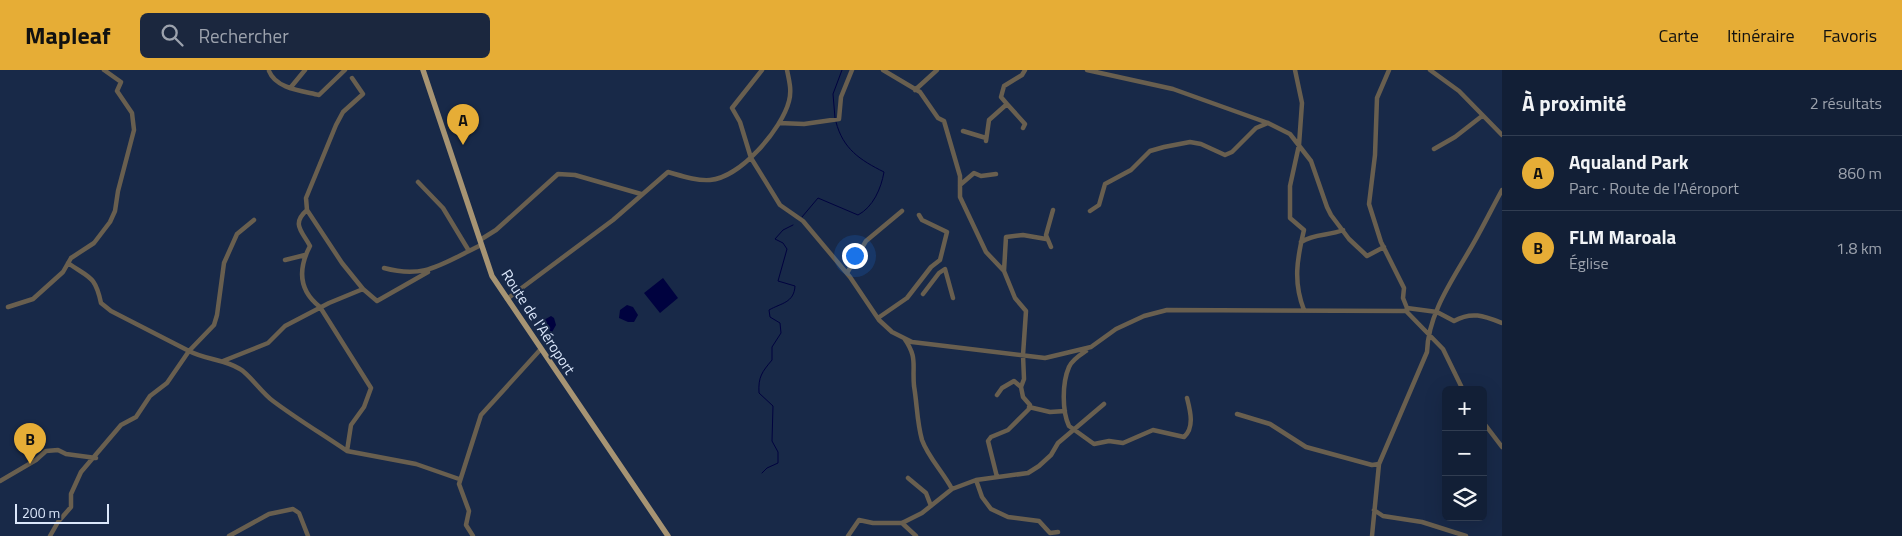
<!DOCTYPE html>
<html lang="fr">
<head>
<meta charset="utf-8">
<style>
  :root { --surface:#121f36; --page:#1b273e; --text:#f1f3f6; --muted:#9ca2ad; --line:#313d51; --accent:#e6ad36 }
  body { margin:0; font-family:"Titillium Web",sans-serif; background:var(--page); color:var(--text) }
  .controls { position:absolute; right:15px; bottom:15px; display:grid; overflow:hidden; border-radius:8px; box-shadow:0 5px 20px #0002 }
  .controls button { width:45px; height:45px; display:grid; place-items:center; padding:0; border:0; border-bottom:1px solid var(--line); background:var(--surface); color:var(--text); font:25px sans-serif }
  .scale { position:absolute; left:15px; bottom:12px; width:94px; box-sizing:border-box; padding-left:5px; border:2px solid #dbe7fb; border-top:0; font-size:14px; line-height:18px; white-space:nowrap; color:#dbe7fb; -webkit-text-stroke:4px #182948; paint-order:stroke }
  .you { position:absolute; left:854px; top:185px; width:18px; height:18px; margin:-12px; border:4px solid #fff; border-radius:50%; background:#1a73e8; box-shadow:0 0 0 8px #1a73e833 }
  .badge { display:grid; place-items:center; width:32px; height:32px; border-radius:50%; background:var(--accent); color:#111; font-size:16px; font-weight:700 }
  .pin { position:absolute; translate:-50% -41px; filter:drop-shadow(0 1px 2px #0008) }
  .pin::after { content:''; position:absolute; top:26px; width:18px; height:15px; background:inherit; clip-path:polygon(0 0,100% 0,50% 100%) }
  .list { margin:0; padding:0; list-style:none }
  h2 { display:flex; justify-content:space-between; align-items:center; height:65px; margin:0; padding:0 20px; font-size:21px }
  h2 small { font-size:16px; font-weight:400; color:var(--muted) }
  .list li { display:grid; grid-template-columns:32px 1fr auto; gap:15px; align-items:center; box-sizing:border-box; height:75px; padding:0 20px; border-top:1px solid var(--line) }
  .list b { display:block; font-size:19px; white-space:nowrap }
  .list p { margin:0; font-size:16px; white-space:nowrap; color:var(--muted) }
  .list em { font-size:16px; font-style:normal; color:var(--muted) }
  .icon { flex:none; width:28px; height:28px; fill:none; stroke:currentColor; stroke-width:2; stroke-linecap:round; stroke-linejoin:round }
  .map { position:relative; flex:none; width:1502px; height:466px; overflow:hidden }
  header { display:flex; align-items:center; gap:30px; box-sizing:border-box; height:70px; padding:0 25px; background:var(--accent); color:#111 }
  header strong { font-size:24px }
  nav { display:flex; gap:28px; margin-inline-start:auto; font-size:18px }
  .search { width:350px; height:45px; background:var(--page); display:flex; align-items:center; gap:12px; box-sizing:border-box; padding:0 18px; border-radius:8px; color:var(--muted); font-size:19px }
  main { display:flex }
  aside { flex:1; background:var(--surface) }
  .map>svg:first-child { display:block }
  .water { fill:#00023f }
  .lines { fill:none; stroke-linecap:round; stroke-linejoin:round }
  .stream { stroke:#00023f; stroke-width:1 }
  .minor { stroke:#695f4f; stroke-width:4.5 }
  .major { stroke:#a79473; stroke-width:5.5 }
  .labels { text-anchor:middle; stroke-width:4; stroke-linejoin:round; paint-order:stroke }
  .street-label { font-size:15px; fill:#dbe7fb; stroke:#182948 }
</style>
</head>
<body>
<header>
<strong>Mapleaf</strong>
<div class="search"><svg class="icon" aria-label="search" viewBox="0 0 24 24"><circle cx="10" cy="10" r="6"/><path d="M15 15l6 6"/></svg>Rechercher</div>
<nav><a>Carte</a><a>Itinéraire</a><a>Favoris</a></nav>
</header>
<main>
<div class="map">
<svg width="1502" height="466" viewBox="0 0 1502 466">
  <rect width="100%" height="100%" fill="#182948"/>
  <path class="water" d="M663,208L678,228L660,243L644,223Z
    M627,235L633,237L638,245L634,252H628L619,248L620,240Z
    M551,246L554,248L556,255L552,262L549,260L544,250Z"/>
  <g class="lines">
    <path class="stream" d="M835,48L833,24L842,0
      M802,147L818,128L858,145C873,137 881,119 884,102C860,90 843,79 836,52
      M762,403L767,398L778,393V382L772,371L773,336L759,323C758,307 762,302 772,290V277L781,263L780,253L770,247L769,240C781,233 794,233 795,216L778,211L787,179L783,173L775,169L783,160L793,155"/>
    <path class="minor" d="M762,0L732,38L740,52L751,88L780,135L803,151L850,207L879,250L892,262L912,272L1045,288L1091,277L1116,259L1144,246L1167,240L1406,241L1443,279L1463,320
      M883,0L920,22L938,48L944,51L960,106V127L986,182L1004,201L1015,228L1026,241L1023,285L1024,309L1021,317L1023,327L1030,335L1029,339L1008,360L991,367L988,371L997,407
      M1087,0L1173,19L1268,53L1290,64L1311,91L1327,137L1331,145L1349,169L1367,186L1384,177
      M1295,0L1302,33L1299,75L1290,116V148L1304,160C1297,189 1293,212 1304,240
      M1389,0L1377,28L1375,85L1369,134L1381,172L1404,218L1403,228L1407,238L1406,241
      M1430,0L1459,21L1502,65
      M269,1C276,19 303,21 319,25L345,0
      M291,17L305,0
      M915,20L937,0
      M1007,34L1025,54L1023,58
      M779,53L804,54L839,49L841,27L852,0
      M963,61L986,68
      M986,71L989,50L1007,34L1001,27L1004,16L1022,5L1025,0
      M1434,79L1455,67L1482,46
      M418,112L443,138L469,181L481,175
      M960,115L974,103L981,106L996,104
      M307,140L342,193L363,219
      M1090,141L1099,135L1105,114L1131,100L1150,81L1164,77L1190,72L1201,74L1225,85L1232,82L1256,58L1268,53
      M480,170L496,160L558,104L575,105L641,124
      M1301,172C1315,163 1329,166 1343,160
      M1051,177L1046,165L1053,140
      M285,190L305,185
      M68,193C89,208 95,205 101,233L111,241L189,281L214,255L217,245L224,193L237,164L254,150
      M384,198C421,208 437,197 469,181
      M1004,201L1006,167L1023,165L1046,169
      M847,203L866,171L902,141
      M923,224L939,203L945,199L953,228
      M507,229L613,150L668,102C682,106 696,111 710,110C740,108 782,59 789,31C792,20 789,10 787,0
      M8,237L33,229L63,202L71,188L94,173L110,152L115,141L118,121L134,60L132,43L117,21L121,12L104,0
      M1407,238L1437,242L1454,251C1472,241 1484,246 1502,253
      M878,248L907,228L931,197L940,190L947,162L922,150L919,145
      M904,268C918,288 912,294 914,316C917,333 917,353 922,370C928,387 943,402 952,419
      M1086,281C1080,285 1072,290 1069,297C1062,313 1062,341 1069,356L1094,374L1109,371L1123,373L1153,360L1184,367C1195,357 1190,340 1187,328
      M223,291L268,273L285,256L329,233L363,219L377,231L428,202
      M997,325L1002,318L1014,311L1021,317
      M1029,337L1050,342L1065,341
      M1237,344L1270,354L1306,377L1372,395L1379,394
      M1483,352L1502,377
      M347,381L416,394L459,409
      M908,408L926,423L931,436
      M976,410L1028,403L1039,396L1051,385L1058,373L1104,334
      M0,411L36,390L46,381L58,380L66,384L96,388
      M1374,440L1383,446L1422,452L1466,466
      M902,453L916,466
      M50,466L58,452L71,437V424L81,402L121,355L136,347L150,326L167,313L189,281C206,290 224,289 240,299C249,304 262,323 273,331C297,349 322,364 347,381L351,355L364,337L371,318L320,237C298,220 298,199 310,176C302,161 291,154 307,140L306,128L336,55L343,42L363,24L352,8
      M229,466L269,444L293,439L299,443L308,466
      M473,466L466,455L469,441L459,414L481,345L540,280
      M848,466L859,450L873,453H902L922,443L952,419L976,410L982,427L991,439L1008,447L1039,451L1050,463L1058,462
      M1372,466L1379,394L1427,282C1428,245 1451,212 1469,181C1481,161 1491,140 1502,120"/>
    <path class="major" d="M423,0L492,206L668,466"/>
  </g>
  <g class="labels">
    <g class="street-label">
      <text transform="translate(538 252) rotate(57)" y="5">Route de l'Aéroport</text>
    </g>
  </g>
</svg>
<div class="controls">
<button>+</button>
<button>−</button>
<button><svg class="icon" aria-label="layers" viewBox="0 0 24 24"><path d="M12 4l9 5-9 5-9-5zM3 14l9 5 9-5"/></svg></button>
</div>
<div class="scale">200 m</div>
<div class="you"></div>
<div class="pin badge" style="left:463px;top:75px">A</div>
<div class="pin badge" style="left:30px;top:394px">B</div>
</div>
<aside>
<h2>À proximité<small>2 résultats</small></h2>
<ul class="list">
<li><span class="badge">A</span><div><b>Aqualand Park</b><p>Parc · Route de l'Aéroport</p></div><em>860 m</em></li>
<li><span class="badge">B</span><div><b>FLM Maroala</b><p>Église</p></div><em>1.8 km</em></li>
</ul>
</aside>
</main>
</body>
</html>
